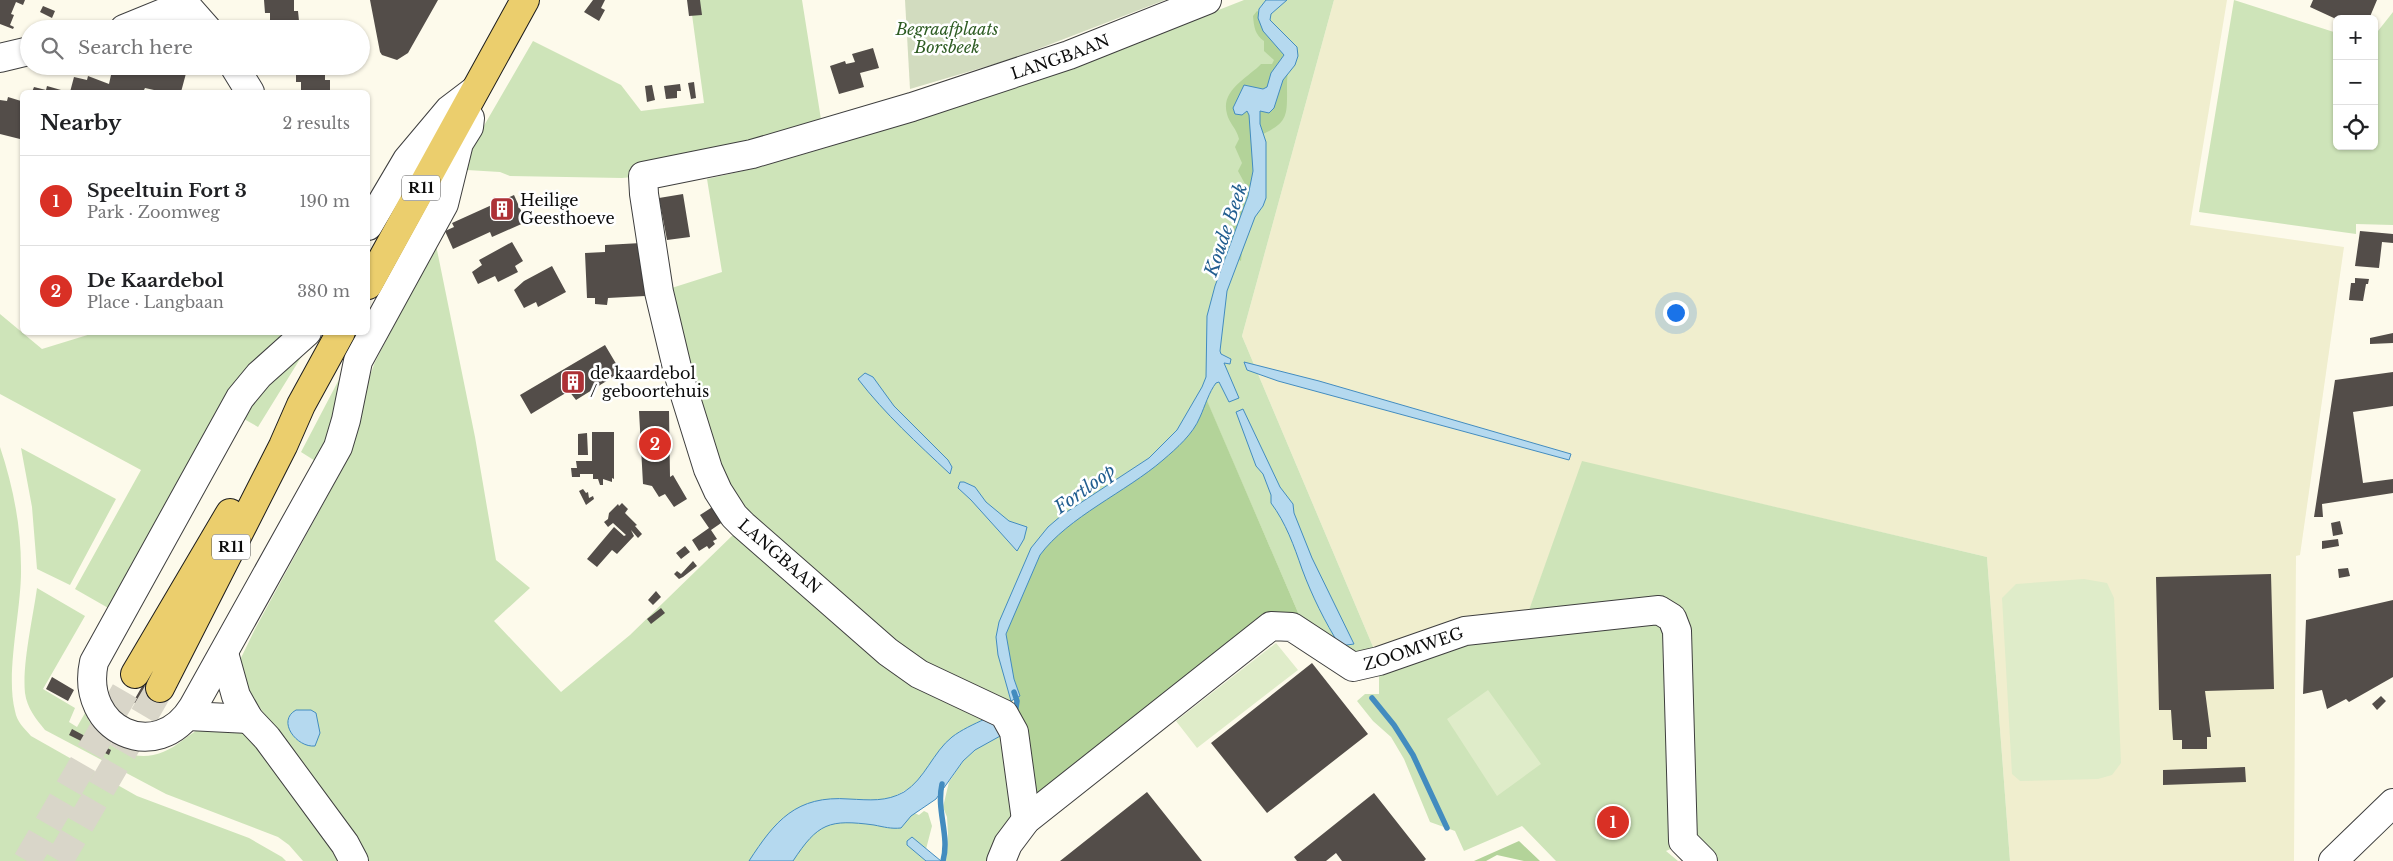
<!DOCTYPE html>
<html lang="en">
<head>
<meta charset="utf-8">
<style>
  :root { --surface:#fff; --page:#f6f6f6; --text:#202124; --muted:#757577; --line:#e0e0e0; --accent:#d93025 }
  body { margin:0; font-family:"Libre Baskerville",serif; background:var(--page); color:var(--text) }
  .controls { position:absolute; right:15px; top:15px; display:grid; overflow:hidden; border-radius:8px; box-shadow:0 1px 4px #0004 }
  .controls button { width:45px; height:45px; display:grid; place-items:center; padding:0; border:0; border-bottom:1px solid var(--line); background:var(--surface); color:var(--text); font:25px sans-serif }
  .you { position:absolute; left:1675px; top:312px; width:18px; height:18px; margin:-12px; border:4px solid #fff; border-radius:50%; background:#1a73e8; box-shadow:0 0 0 8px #1a73e833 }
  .badge { display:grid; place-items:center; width:32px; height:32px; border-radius:50%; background:var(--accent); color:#fff; font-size:16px; font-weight:700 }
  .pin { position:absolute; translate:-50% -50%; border:2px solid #fff; box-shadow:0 1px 5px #0006 }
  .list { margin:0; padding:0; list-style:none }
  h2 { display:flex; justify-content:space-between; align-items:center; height:65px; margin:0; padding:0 20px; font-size:21px }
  h2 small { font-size:16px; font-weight:400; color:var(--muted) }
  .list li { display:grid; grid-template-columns:32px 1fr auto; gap:15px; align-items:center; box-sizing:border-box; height:90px; padding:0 20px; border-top:1px solid var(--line) }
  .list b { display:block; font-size:19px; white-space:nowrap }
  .list p { margin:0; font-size:16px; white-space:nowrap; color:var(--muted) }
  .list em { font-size:16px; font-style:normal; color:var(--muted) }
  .icon { flex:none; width:28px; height:28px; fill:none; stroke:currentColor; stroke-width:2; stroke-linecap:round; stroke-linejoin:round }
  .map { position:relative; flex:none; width:2393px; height:861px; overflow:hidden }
  .search { position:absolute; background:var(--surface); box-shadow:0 1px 4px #0004; left:20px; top:20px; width:350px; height:55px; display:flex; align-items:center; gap:12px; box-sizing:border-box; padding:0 18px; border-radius:28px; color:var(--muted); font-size:19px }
  .panel { position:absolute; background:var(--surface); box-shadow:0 1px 4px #0004; left:20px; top:90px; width:350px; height:245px; border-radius:8px }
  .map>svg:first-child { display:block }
  .farmland { fill:#f0eece }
  .green { fill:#cee4b9 }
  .forest { fill:#b3d399 }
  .cemetery { fill:#d2dcbf }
  .pitch { fill:#dfecc9 }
  .water { fill:#b5d9ef; stroke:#438cbf }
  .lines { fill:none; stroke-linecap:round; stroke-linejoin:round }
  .stream { stroke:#438cbf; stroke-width:5.5 }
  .building { fill:#534d49 }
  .major-tunnel { stroke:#d9d6c9; stroke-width:28; stroke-dasharray:28 14; stroke-linecap:butt }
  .minor-casing { stroke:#3e3e3e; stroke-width:30 }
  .major-casing { stroke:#1c1c1c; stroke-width:30 }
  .minor { stroke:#fff; stroke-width:28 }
  .major { stroke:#ebce6d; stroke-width:28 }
  .labels { text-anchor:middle; stroke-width:5; stroke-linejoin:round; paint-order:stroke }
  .shield { fill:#fff; stroke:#545454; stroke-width:1 }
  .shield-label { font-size:15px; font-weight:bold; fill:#0b0b0b }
  .park-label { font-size:16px; font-style:italic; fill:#2e5c23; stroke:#fff }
  .street-label { font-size:16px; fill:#0b0b0b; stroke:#fff }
  .poi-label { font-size:16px; fill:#0b0b0b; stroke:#fff; text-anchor:start }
  .water-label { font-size:18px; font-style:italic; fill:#225e90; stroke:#fff }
</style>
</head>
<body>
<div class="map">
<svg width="2393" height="861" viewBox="0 0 2393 861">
  <rect width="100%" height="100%" fill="#fdfaeb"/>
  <path class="farmland" d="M1334,0H2227L2190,225L2344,247L2300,555L2296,556L2294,861H2010L1987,557L1583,462L1524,624L1379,661L1242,336Z"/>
  <path class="green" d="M690,0H802L823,132L643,176L622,178L510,176L500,172L467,170L464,168L467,155L533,41L621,85L641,111L704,103Z
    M1244,0H1334L1242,336L1379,661L1524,624L1582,461L1987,557L2010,861H1703L1675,847L1666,851L1678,861H1556L1522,826L1464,851L1455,831L1430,822L1404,759L1391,737L1373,721L1357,701L1365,694H1379V662L1309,638L1205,397L1009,707L927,768L913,786L888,800H882L919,815L924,811L928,813L932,826L925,853L930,861H362L290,750L250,694L242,677L240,660L255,629L352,451L366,386L375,362L436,245L475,437L496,560L530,588L494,621L561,692L630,635L738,530L659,292L722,272L707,179L756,168L828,147L1071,68Z
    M2234,0L2337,33V146H2374V36L2393,12V225L2356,224V234L2199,212Z
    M0,314L42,349L94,333H289L110,609L75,589L141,470L0,394Z
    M316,333L258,427L237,415Z
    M356,347L320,464L301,452Z
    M0,447C13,486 21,526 21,567C22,609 5,672 15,711C17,722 24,728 31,736L137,796L249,838L282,857L286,861H0Z
    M21,448L116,499L70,585L37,569L32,507Z
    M37,588L85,616L43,689L75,708L69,722L77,727L85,713C97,741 130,766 163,752C178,746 188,735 202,727L246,733L344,861H303L289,845L278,837L166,794L45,730C36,719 27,708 25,693C22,664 33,618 37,588Z
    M1002,735L1012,818L994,861H946L948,834L947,817L943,807L949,782L963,761L979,744Z"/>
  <path class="forest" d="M1257,11C1272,18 1280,32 1292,43C1290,57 1287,72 1287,86C1287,115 1289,122 1261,135L1255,216L1242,252L1241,261L1226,252V244L1234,224L1229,218L1239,197V190L1245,184L1238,171L1242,163L1235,147L1239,139C1237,129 1229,123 1227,114C1220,90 1249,77 1261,64H1272L1274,60L1264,51V41C1255,35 1254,27 1253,16Z
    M1205,396L1309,638L1292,627L1026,820L1017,701L1002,642L1038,549L1159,456Z
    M1519,841L1540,861H1524L1497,855L1486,861H1474Z"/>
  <path class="cemetery" d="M905,0H1165L1015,58L910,89Z"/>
  <path class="pitch" d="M2084,579L2107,583L2114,598L2121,763L2112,775L2098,779L2020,781L2012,774L2002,598L2016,584Z
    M1276,643L1298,670L1197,748L1176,721Z
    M1488,690L1541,764L1497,796L1447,719Z"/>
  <path class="water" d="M1266,0H1287L1271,14L1270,20L1297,47L1298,56L1295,65L1283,80L1274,108L1269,113L1260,111V124L1266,142V198L1263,206L1255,217L1227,291L1220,351L1221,354L1231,359L1230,364L1224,363L1239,398L1229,402L1219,382L1216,383C1209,392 1205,406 1200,417C1193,434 1177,448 1163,460C1126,492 1068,517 1040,555L1006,634L1014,679L1020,696L1011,701L998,655L996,637L999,622L1031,548L1048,527L1062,515L1149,458L1177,430L1202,387L1206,377L1207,316L1215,286L1248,196L1253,171L1249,115L1247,111L1242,115L1235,114L1233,108L1244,85L1263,89L1267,87L1271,73L1284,55L1263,31L1258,18L1259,9Z
    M1244,362L1319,381L1571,454L1569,460L1278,381L1247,370Z
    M865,373L873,377L894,406L948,460L952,467L950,474C917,443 885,414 858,379Z
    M1243,409L1280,487L1293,504L1294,513L1312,558L1354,644L1340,646C1325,622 1312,596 1302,569C1294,546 1286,523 1271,503V495L1263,474L1256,466L1236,412Z
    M960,482H964L975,487L986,502L1009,521L1027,527L1024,539L1017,551L971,500L958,488Z
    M296,710H311L316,713L320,733L315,746C297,748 276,721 296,710Z
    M985,719H992L1002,735L975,750L963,761L936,799L911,816L901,828C891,829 884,827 874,825C829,819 818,823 793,861H749C775,821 796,795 849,799C870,800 886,802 904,792C925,779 933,752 952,737C961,730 974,724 985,719Z
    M912,837L941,861H926L907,845V841Z"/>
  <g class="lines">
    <path class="stream" d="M1014,692L1017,701L1015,714
      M1372,698L1394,725L1413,755L1447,828
      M942,784C936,811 950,835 943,861"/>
  </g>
  <path class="building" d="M0,0H25L23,5L16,2L11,14L14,15L10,25L14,27L13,29L0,24Z
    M264,0H294V11H298L299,21H303V24L317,23V29H282V25H270V13H265Z
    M370,0H438L408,53L397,60L382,55L380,52Z
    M593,0H605L601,8L605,10L599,21L584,12Z
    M687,0H700L702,15L689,16Z
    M2313,0H2377L2369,19H2336L2310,7Z
    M43,6L55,11L52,18L40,12Z
    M873,48L879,68L860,73L864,87L839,94L830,66L845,61L846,64L855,62L852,54Z
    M113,66L126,69L127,66H132L148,73L150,66H188L181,92H163L145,88L143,92H70L74,77L87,80L88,76L109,84Z
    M298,66H325V80H330V91L334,90V92H301V82H296V69Z
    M694,82L696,98L691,99L688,83Z
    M680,84L681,91H677V98L666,99L664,86Z
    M652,85L655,100L647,102L645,86Z
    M47,86L61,90L60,92H32L34,87L46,90Z
    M8,97L21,101L20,103L22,104V130L20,139L0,134V100L7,101Z
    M683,194L690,237L667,240L659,198Z
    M514,195L526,222L492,237L490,232L453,249L445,231L454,227L452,223Z
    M2360,231L2393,234V243L2382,242L2379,268L2355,266Z
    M512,242L523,261L515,266L518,272L498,282L495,276L478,284L472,272L482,265L479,260Z
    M641,243L645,296L608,298L607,305L595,304V298H587L585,253L605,252V245Z
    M552,266L566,292L538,307L536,302L524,308L514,290L524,281Z
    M2355,278L2369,279L2368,284H2366L2363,301L2349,300L2351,283H2355Z
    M2393,333V343L2370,344V338Z
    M605,345L621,372L576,400L569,391L531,414L520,395Z
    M2393,372V406L2353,412L2363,483L2393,479V493L2322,504L2323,517H2314L2335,380Z
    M639,411H669L670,477L673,475L687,499L674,507L665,494L659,497L652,486L643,484Z
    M592,432H614V479L612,478V482L603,479V485H600L598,479H593V474H580V477H572L571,468H577L576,461H592Z
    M587,433L588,455H578V434Z
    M583,489L586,493L588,492L589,498L593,496L594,499L586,505L579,491Z
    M622,503L628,509L625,513L637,525L635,526L642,534L638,538L631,530L634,536L617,554L612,550L597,567L587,559L614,527L624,536L626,535L613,523L608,527L604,522L608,519L609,513L618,504L619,506Z
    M714,506L724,521L711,530L717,539L713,541L715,544L709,549L707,546L699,551L692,540L709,528L700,515Z
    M2340,521L2343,534L2333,536L2331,523Z
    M2338,539L2339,546L2322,549V541Z
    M685,546L690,552L681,559L676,553Z
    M693,561L697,566L683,577L679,579L674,574L677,571L681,574Z
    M2348,568L2350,576L2339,578L2338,569Z
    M2271,574L2274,689L2205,691L2211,737H2207V749H2182V740H2173L2171,710H2159L2156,577Z
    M656,591L661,597L653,605L648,600Z
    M2393,600V677L2349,702L2346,699L2327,709L2322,690L2303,694L2306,620Z
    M661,608L665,613L651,624L647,619Z
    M1312,663L1368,734L1267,813L1211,743Z
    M52,677L74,690L68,701L46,689Z
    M144,683L148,685L138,705L133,702Z
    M2381,696L2386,701L2377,710L2372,704Z
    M72,729L111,750L109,755L69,735Z
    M2245,767L2246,782L2163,785V770Z
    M1147,792L1202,861H1060Z
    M1374,793L1426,859L1424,861H1342L1336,853L1326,861H1297L1294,857Z"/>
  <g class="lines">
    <path class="major-tunnel" d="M27,861L135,674
      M59,861L160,688"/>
    <defs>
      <g id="minor">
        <path d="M124,29L185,4L207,29"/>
        <path d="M0,58L29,51"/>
        <path d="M234,66L250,92"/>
        <path d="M368,226L407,160L449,110L474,91"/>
        <path d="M307,332L259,375L240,398L94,662C79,730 157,766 193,707L338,447L346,420L358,361L444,204L459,143L469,127L470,118"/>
        <path d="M224,653L236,696L249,719L267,738L345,844L354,861"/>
        <path d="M188,716L249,719"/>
        <path id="s1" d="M1026,820L1014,732L1004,714L919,674L888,652L743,525L734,516L718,491L708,469L679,376L659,292L644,194L643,176L752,154L912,107L1069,55L1207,0"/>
        <path id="s2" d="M1001,861L1008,844L1026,820L1271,626L1292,627L1353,667L1379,661L1465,631L1659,610L1672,618L1677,631L1683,841L1703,861"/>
        <path d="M2333,861L2393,803"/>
      </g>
      <path id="major" d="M368,285L525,0
        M135,674L230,513
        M160,688L283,446L301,405L341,332"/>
    </defs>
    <use href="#minor" class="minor-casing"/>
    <use href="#major" class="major-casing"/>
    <use href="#minor" class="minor"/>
    <use href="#major" class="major"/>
  </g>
  <defs>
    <symbol id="building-square" viewBox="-11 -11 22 22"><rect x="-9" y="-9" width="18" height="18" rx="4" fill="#ad3136" stroke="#fff"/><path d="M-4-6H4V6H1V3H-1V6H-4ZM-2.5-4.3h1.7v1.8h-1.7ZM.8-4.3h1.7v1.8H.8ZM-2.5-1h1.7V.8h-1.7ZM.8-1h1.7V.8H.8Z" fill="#fff"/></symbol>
  </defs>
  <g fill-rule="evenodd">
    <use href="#building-square" x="488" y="195" width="28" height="28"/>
    <use href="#building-square" x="559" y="368" width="28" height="28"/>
  </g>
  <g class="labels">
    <g class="shield">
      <rect x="402" y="175.5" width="38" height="25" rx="4"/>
      <rect x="212" y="534.5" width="38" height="25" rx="4"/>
    </g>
    <g class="shield-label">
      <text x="421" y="193">R11</text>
      <text x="231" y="552">R11</text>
    </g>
    <g class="park-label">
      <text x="947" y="35">Begraafplaats<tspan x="947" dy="18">Borsbeek</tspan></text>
    </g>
    <g class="street-label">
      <text dy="6" stroke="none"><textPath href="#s1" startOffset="1236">LANGBAAN</textPath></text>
      <text transform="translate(780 556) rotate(41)" y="6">LANGBAAN</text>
      <text dy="6" stroke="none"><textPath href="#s2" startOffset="518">ZOOMWEG</textPath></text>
    </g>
    <g class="poi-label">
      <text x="520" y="206">Heilige<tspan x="520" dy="18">Geesthoeve</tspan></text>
      <text x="590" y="379">de kaardebol<tspan x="590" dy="18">/ geboortehuis</tspan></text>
    </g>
    <g class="water-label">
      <text transform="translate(1226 230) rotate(-71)" y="6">Koude Beek</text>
      <text transform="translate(1085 489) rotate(-36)" y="6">Fortloop</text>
    </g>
  </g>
</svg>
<div class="controls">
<button>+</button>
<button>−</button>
<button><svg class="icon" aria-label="locate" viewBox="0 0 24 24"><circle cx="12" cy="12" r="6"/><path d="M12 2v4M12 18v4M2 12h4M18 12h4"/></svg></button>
</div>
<div class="you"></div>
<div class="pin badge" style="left:1613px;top:822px">1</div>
<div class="pin badge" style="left:655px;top:444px">2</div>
<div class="search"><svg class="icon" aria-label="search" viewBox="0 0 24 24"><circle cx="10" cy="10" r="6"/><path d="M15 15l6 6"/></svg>Search here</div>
<section class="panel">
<h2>Nearby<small>2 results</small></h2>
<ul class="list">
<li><span class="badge">1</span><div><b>Speeltuin Fort 3</b><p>Park · Zoomweg</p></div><em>190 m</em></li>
<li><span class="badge">2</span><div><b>De Kaardebol</b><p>Place · Langbaan</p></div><em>380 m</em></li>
</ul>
</section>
</div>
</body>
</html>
